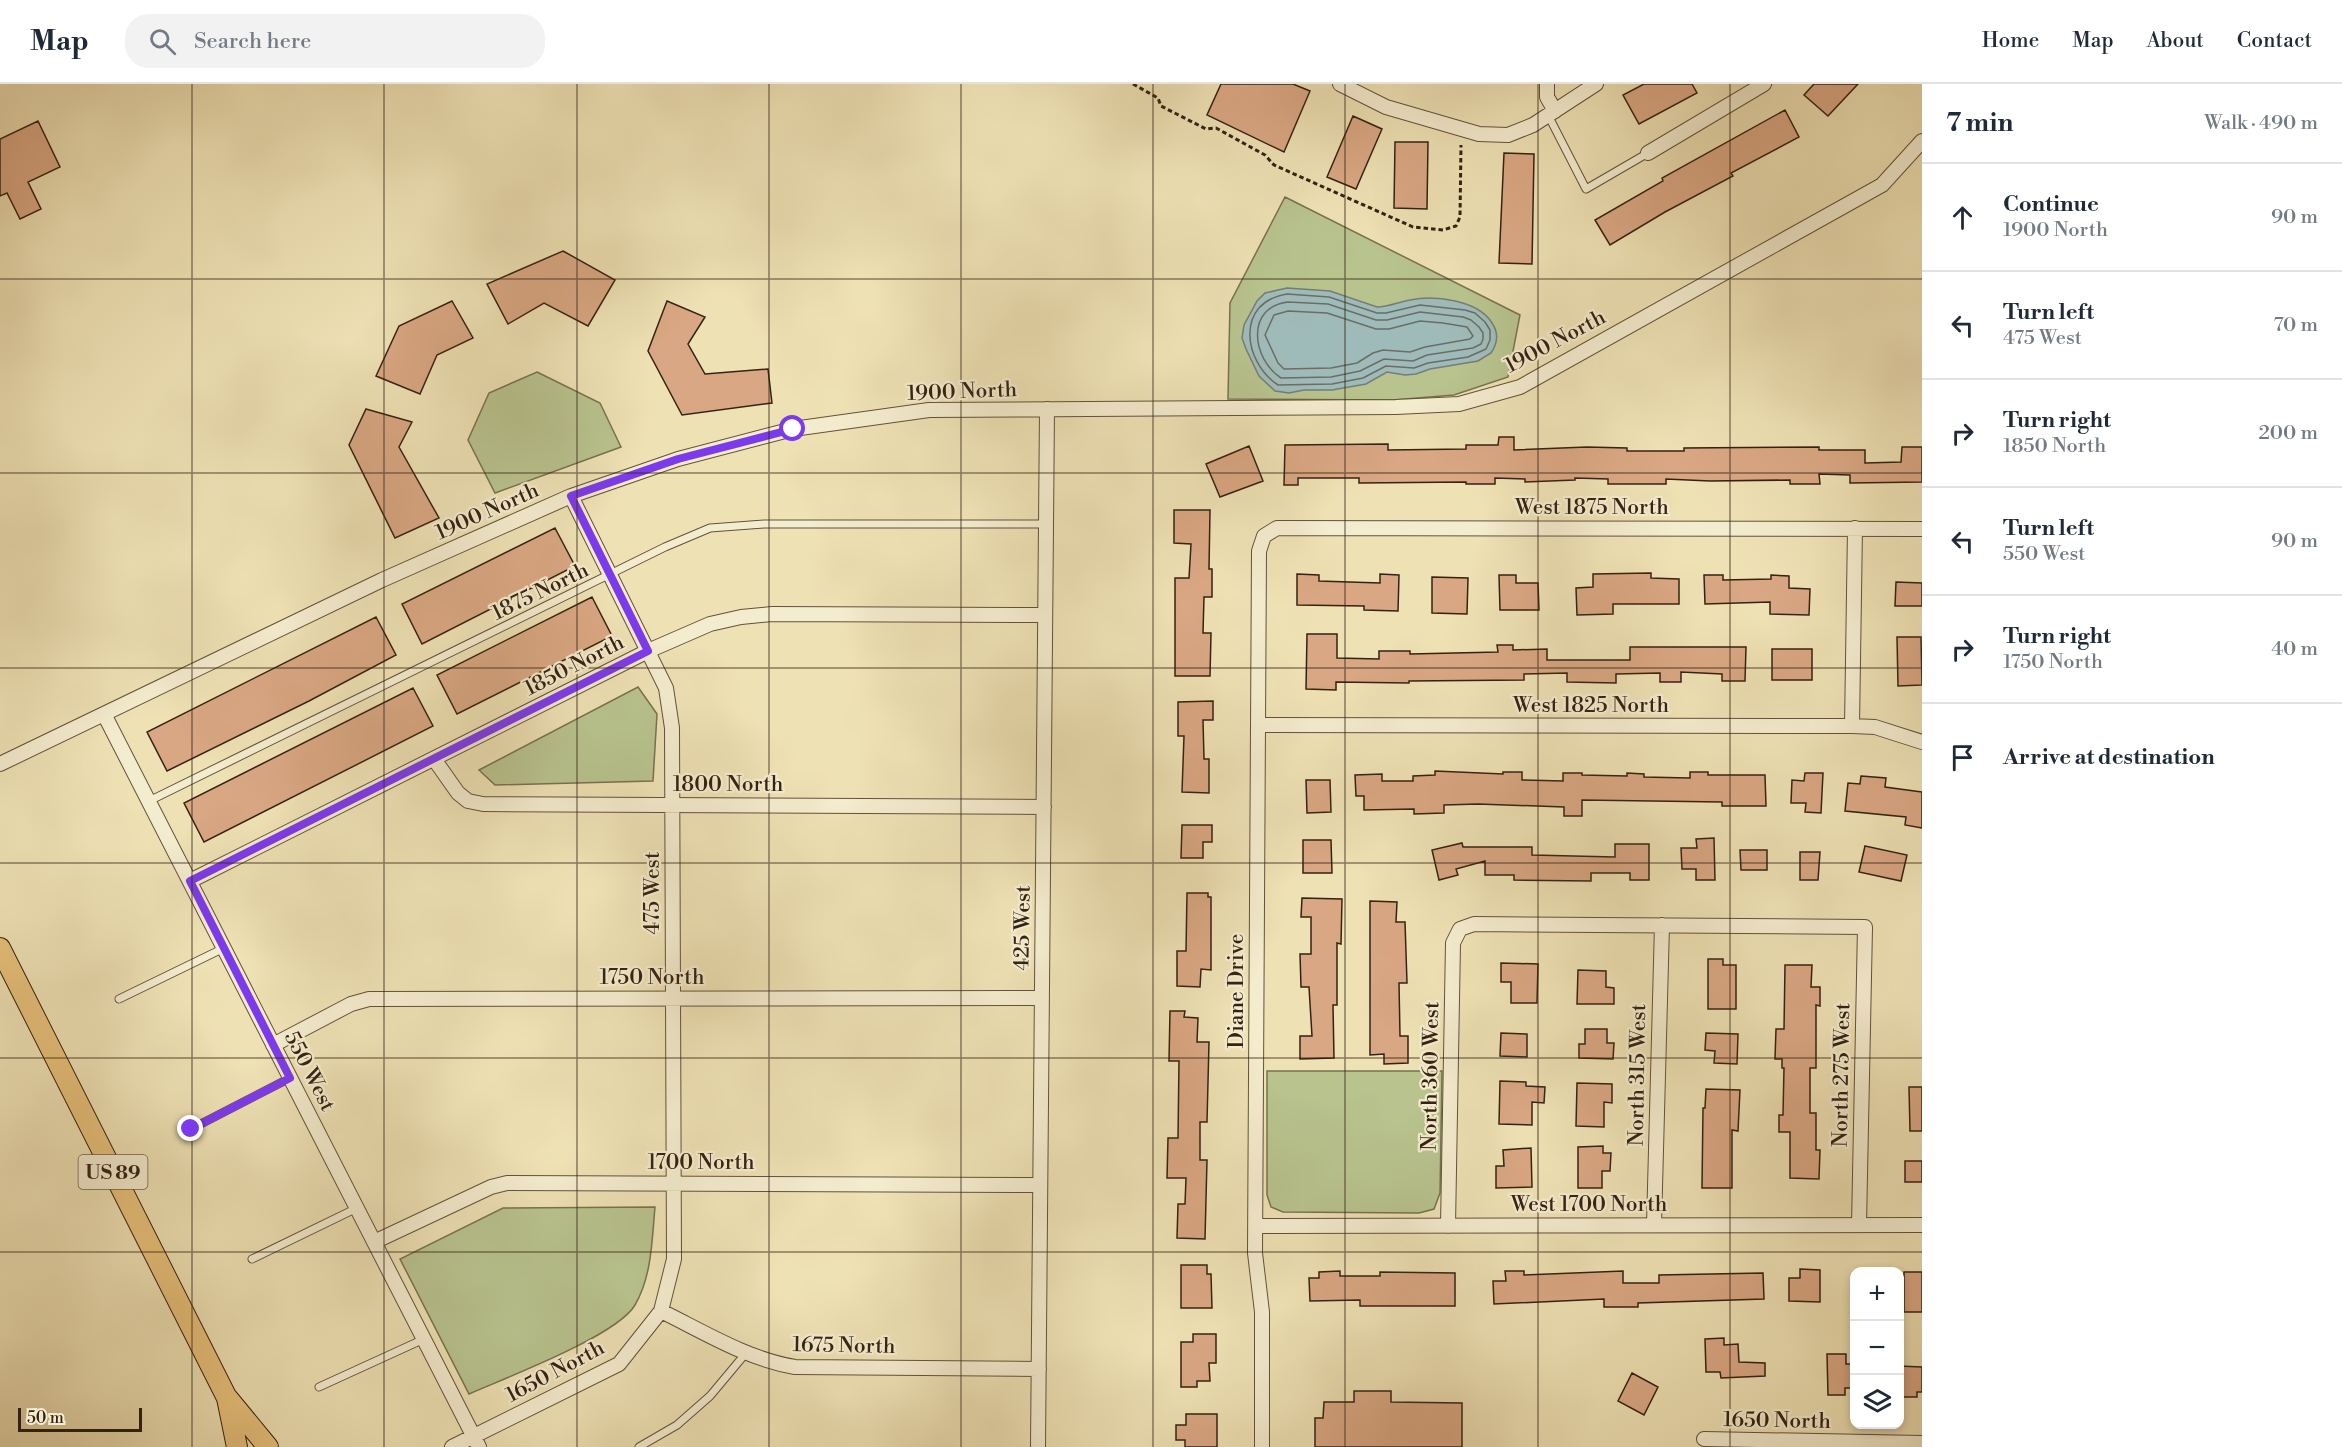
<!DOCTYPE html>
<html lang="en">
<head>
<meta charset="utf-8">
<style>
  :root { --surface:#fff; --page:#f2f2f3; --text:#1f2937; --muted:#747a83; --line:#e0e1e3 }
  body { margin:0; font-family:"Libre Bodoni",serif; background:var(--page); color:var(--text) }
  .controls { position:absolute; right:18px; bottom:18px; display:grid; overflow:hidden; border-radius:12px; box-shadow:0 3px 9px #0003 }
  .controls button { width:54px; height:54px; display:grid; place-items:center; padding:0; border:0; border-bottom:2px solid var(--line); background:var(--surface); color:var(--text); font:30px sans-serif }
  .scale { position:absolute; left:18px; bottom:15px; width:124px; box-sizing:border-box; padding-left:6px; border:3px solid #342212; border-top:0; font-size:16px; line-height:21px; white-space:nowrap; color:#342212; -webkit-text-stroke:4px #f4ecce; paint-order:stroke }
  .stop { position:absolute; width:18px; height:18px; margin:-14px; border:4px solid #7c3aed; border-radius:50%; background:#fff }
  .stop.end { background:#7c3aed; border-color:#fff; box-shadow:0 2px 6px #0008 }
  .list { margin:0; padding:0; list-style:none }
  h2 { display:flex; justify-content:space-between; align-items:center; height:78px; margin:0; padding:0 24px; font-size:26px }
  h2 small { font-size:20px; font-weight:400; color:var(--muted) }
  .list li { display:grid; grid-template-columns:39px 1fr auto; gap:18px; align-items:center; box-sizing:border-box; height:108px; padding:0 24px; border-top:2px solid var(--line) }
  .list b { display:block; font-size:22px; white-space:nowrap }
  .list p { margin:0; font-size:20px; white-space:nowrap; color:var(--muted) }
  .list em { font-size:20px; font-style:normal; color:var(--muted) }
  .icon { flex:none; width:33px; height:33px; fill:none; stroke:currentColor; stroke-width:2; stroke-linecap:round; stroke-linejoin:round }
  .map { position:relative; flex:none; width:1922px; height:1363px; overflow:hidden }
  header { display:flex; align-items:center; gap:36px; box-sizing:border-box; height:84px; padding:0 30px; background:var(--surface); border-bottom:2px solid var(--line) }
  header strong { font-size:28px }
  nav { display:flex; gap:33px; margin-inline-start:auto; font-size:21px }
  .search { width:420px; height:54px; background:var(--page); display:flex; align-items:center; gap:15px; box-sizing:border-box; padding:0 21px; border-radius:24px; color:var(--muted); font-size:22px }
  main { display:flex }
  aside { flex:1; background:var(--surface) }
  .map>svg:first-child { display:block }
  .green { fill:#b8c38e; stroke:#767250; stroke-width:1.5 }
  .water { fill:#9fbbb9; stroke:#747e76; stroke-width:1.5 }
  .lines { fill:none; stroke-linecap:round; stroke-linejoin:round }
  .shore { stroke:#6a6e66; stroke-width:1.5 }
  .building { fill:#d9a783; stroke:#342212; stroke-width:1.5 }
  .lane-casing { stroke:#62523a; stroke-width:9 }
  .street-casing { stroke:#62523a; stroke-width:16 }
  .primary-casing { stroke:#342212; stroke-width:22 }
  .path { stroke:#342212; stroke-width:3; stroke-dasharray:4.5 3; stroke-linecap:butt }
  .lane { stroke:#f4ecce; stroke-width:7 }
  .street { stroke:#f4ecce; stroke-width:14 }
  .primary { stroke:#e7c07a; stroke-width:20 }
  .route { stroke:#7c3aed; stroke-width:8 }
  .grid { fill:none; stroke:#342212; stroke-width:1.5; stroke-opacity:0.55 }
  .labels { text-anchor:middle; stroke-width:4.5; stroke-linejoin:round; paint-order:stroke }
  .shield { fill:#f4ecce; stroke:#6e5f4a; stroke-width:1.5 }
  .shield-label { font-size:20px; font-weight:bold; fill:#342212 }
  .street-label { font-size:21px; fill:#342212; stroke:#f4ecce }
</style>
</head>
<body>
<header>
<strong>Map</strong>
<div class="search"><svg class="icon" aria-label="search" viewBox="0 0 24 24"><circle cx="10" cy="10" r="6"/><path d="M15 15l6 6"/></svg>Search here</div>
<nav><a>Home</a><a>Map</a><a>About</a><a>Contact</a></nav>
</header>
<main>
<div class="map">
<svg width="1922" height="1363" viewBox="0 0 1922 1363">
  <rect width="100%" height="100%" fill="#eee1b4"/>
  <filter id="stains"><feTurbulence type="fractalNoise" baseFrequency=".00333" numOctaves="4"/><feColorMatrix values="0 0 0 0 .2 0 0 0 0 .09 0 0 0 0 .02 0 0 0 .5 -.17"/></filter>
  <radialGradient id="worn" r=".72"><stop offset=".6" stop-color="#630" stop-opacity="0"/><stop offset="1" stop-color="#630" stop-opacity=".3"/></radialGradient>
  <path class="green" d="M1285,113L1520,231L1508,293L1454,311L1393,316L1228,315L1230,219Z
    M537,288L600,319L621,363L495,409L468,356L489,309Z
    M638,603L657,630L653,697L495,701L479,686Z
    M1267,987H1442L1440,1109L1434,1125L1419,1129L1283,1128L1271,1123L1267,1111Z
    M655,1123C652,1155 652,1192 635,1221C617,1252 505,1294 469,1310L400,1175L503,1124Z"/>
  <path class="water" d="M1287,204L1330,207L1377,223C1389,223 1398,218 1410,216C1435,211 1478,216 1492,239C1499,249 1497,260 1491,269L1478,277L1430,285L1416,290L1405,291L1387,288L1366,300L1332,306H1304L1289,309L1275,307L1259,292L1246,265L1242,254L1244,241L1257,217L1265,209Z"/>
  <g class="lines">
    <path class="shore" d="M1287,210L1329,213L1377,229H1386L1420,221L1465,226L1475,229L1485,238L1490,246V256L1486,265L1468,273L1428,279L1414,284L1386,282L1363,294L1332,300L1278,301C1243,278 1235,218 1287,210Z
      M1288,218L1328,220L1376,236H1387L1420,228L1463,233L1471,236L1479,243L1483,249V255L1481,260L1473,264L1427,271L1413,277L1384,275L1360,287L1331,293L1281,294C1252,275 1245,223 1288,218Z
      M1288,227L1327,229L1376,245H1389L1420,237L1443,239L1467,243L1473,252L1470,255L1425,263L1410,268L1383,266L1373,269L1357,279L1331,284L1284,285L1278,279L1265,251L1274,231Z"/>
  </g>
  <path class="building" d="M1221,0H1293L1310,7L1284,68L1207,31Z
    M1644,0H1692L1697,9L1639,40L1623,11Z
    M1814,0H1858L1828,32L1804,11Z
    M1785,26L1799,53L1731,89L1733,92L1665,128L1610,161L1595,136L1663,97L1662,94Z
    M1353,32L1382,45L1356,105L1327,93Z
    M38,37L60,83L28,98L41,125L20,135L7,109L0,112V55Z
    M1395,58H1428L1427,125L1394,124Z
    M1504,69L1534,70L1532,180L1499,179Z
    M563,167L615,196L588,242L544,219L508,240L487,200Z
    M452,217L473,254L437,271L420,310L376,292L399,242Z
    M667,217L705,233L688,260L705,290L768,285L772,319L682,331L648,267Z
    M366,325L412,338L399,363L439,434L395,454L349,361Z
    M1499,353H1514V366L1587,363L1627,364V367H1684V364L1819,363V366H1865V379L1901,378L1902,363H1922V398L1850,399V391L1819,390L1820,400H1790V396L1710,397L1666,395V400H1608V395L1575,394V396L1525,398V395L1495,394V400H1466V398L1359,399V394H1298V401H1284L1285,361L1388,360V366L1466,365V361H1498Z
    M1249,362L1263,397L1220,413L1206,380Z
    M1174,426H1210L1209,485H1212V513H1204L1203,549H1211L1210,592H1175V494H1189L1191,460L1174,459Z
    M555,444L575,482L422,560L402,520Z
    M1651,489V494L1679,495V520H1613V530L1577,531L1576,504L1593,503V490Z
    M1297,490L1319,491V497L1380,499V490L1399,491L1398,527L1364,526V522L1297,521Z
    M1499,491H1516V499H1538L1539,526H1500Z
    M1704,491H1723V496L1771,495V491L1789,492V504L1810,505L1809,531L1770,530V518L1705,520Z
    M1432,493L1468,494L1467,530L1432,529Z
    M1896,498L1922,499V522H1895Z
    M592,513L612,552L457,630L437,591Z
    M376,533L396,571L309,617L167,687L147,648Z
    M1307,550H1337V574L1379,575V567H1410V570L1498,568L1497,561H1513V566L1547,565V576H1630V563H1746L1745,597H1722V590L1681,588V598H1660V589L1616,590V599L1567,598V589L1524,590V596L1409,597V599L1336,598V606L1306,605Z
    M1897,553H1921L1922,601L1898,602Z
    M1772,565H1812V596H1772Z
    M413,604L433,642L204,758L184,719Z
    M1213,617V636H1203L1204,675H1209V709L1182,708L1184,652H1178V618Z
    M1435,687L1503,690V688H1522V696L1563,697V689H1582V691L1627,692V689L1644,690V693L1690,694V688H1708V691H1765L1766,722H1722V718L1582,716V732H1564V723L1478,720L1444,721V729L1414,730V725L1364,726V712H1356L1355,691L1382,690V697H1413V692L1435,691Z
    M1805,689H1823L1821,729L1805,728L1806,719H1791L1792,696L1804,697Z
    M1861,692L1886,694L1885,703L1922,708V744L1905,741L1906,733L1845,727L1848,699L1860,700Z
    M1306,696H1330L1331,728L1307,729Z
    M1182,741H1212V758H1203V774H1181Z
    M1714,754L1715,796H1696V785H1682L1681,764H1697L1696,755Z
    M1303,756H1331L1332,789H1303Z
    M1462,759L1463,763H1532V771L1615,773V760H1649V796H1630V789H1591V797L1514,796V791H1485V777L1456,785L1458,791L1439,796L1432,766Z
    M1865,762L1907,771L1901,797L1859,788Z
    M1740,766H1767V786H1741Z
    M1800,768H1820L1818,796H1800Z
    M1187,809H1208V813H1211V886L1201,885L1200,903L1177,902V867H1186Z
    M1302,814L1342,815L1341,860L1337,859V921H1333L1334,974L1300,975V952H1312L1309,903H1301L1300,870H1311V833H1301Z
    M1370,817L1397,818L1396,838H1405L1407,899H1399L1400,952H1408V979L1384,980V970L1370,971Z
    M1708,875H1723V881H1736V925H1708Z
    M1501,879L1538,880L1537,919H1511V898H1501Z
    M1785,881H1812L1811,903H1820V922L1816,921V984H1810V1029H1816V1066H1820L1819,1095L1790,1094V1048H1779V1031H1783L1784,984H1782V975H1775L1776,945H1784Z
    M1578,886L1606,887V903L1614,904V920H1577Z
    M1170,927H1185L1184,933L1198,934L1197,958H1209L1207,1038H1200V1076H1207L1205,1155L1177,1154L1178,1120H1185L1186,1094H1167L1168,1054H1178L1179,977H1169Z
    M1585,945H1607V959H1614L1613,975L1579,974V960H1585Z
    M1501,949L1527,950V973L1500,972Z
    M1706,949L1738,950L1737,980L1714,979L1715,967L1705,966Z
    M1500,997L1526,998V1002L1545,1003L1544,1019L1532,1018V1041L1499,1040Z
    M1577,999L1612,1000V1019L1604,1018V1043L1576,1042Z
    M1909,1003H1922V1047H1910Z
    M1706,1005L1740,1006L1738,1047L1732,1046V1104H1702L1703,1024H1705Z
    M1603,1062V1069H1611L1610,1087H1602V1104H1578V1063Z
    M1531,1064L1532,1103L1496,1104V1082H1504L1503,1066Z
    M1905,1077H1922V1098H1905Z
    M1181,1181H1207V1190H1211L1212,1224H1181Z
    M1800,1185L1820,1186V1218L1789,1217V1194H1800Z
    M1340,1187V1192H1380V1188L1455,1189V1222H1360V1216L1310,1217L1309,1194H1319V1188Z
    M1505,1187H1524V1191L1623,1187V1199H1659V1191L1763,1189L1764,1215L1638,1219V1223H1604V1215L1494,1220L1493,1197H1506Z
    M1904,1188H1922V1228H1904Z
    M1193,1250H1216V1279H1209L1210,1297H1197V1303H1181V1258H1193Z
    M1724,1254V1261L1738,1260L1739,1278L1765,1279V1292L1721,1294L1720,1288H1706L1705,1255Z
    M1827,1270H1846V1280H1854V1304H1845V1311H1828Z
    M1899,1282L1922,1283V1308H1917V1313H1899Z
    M1632,1289L1658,1303L1644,1331L1618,1317Z
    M1354,1307H1391V1318L1462,1319V1363H1315V1334H1323L1324,1318H1354Z
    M1186,1330H1217V1363H1185V1356H1176V1341H1186Z"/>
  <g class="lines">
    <defs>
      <path id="lane" d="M1548,31L1586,105L1648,69
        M149,717L665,463L710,444L764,440H1046
        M119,915L224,864
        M191,1045L290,994
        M252,1175L357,1124
        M319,1303L424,1255
        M639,1363L677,1341L710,1312L746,1269"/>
      <path id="street" d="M1340,0L1386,23L1479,50L1508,51L1533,41L1596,0
        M1547,0V13L1555,27
        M1648,69L1764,0
        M104,630L479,1363
        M1258,641L1852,642L1875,643L1922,658
        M1852,642L1855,444
        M434,675L458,709L468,717L483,720L1044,723
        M0,680L382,496L571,412L678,375L793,345L929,326L1396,323L1459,320L1520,303L1882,101L1922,57
        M190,797L648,567L710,540L741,533L772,530L1045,531
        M273,961L351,920L369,915L1042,914
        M1654,1141L1662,841
        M1256,1142L1922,1141
        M1448,1142L1453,859L1460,845L1474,840L1865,843L1859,1141
        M374,1158L491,1103L507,1099L1040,1101
        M661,1227C704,1248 747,1275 795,1283L1039,1285
        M1704,1355L1922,1359
        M452,1363L619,1280L661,1227L674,1175L672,644L666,604L571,412
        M1038,1363L1047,325
        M1262,1363V1228L1255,1169L1259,467L1264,452L1277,444L1922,445"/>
      <path id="primary" d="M0,864L226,1312L268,1363
        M227,1314L237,1363"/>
    </defs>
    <use href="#lane" class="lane-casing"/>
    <use href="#street" class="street-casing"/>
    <use href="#primary" class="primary-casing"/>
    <path class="path" d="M1133,0L1158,14L1161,22L1206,45L1216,44L1265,71L1274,81L1413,143L1443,146L1456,142L1460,133L1461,61"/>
    <use href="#lane" class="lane"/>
    <use href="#street" class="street"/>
    <use href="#primary" class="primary"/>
  </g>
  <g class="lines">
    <path class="route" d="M191,1045L290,994L190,797L648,567L571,412L678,375L793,345"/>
  </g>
  <path class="grid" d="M192,0V1363M384,0V1363M577,0V1363M769,0V1363M961,0V1363M1153,0V1363M1345,0V1363M1538,0V1363M1730,0V1363M0,195H1922M0,389H1922M0,584H1922M0,779H1922M0,974H1922M0,1168H1922"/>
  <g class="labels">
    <rect class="shield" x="78.5" y="1071" width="69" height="34" rx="4.5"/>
    <g class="shield-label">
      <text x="113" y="1095">US 89</text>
    </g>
    <g class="street-label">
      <text transform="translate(1555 257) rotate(-28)" y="7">1900 North</text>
      <text transform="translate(962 307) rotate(-2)" y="7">1900 North</text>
      <text x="1592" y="430">West 1875 North</text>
      <text transform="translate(487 427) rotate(-24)" y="7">1900 North</text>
      <text transform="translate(540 507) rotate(-26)" y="7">1875 North</text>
      <text transform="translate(574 581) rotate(-27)" y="7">1850 North</text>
      <text x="1591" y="628">West 1825 North</text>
      <text x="728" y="707">1800 North</text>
      <text transform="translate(652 809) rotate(-90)" y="7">475 West</text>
      <text transform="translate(1022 844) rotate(-89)" y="7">425 West</text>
      <text x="652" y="900">1750 North</text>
      <text transform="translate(1236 907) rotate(-90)" y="7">Diane Drive</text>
      <text transform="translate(310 987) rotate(63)" y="7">550 West</text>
      <text transform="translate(1637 991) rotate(-89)" y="7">North 315 West</text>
      <text transform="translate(1841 991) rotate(-89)" y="7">North 275 West</text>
      <text transform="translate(1430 992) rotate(-89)" y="7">North 360 West</text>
      <text x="701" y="1085">1700 North</text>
      <text x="1589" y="1127">West 1700 North</text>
      <text transform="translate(844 1261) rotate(1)" y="7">1675 North</text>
      <text transform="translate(555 1287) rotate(-28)" y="7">1650 North</text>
      <text transform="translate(1777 1336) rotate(1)" y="7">1650 North</text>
    </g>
  </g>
  <rect width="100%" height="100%" filter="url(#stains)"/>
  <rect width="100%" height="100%" fill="url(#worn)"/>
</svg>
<div class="controls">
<button>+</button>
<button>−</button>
<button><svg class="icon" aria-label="layers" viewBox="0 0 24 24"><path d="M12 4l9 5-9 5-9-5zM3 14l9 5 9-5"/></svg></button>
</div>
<div class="scale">50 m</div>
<div class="stop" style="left:793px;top:345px"></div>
<div class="stop end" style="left:191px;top:1045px"></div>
</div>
<aside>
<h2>7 min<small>Walk · 490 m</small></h2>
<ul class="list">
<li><svg class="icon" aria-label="ahead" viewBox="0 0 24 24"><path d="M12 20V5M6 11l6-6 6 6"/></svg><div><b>Continue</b><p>1900 North</p></div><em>90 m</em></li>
<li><svg class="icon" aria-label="left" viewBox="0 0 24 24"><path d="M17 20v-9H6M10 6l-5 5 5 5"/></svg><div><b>Turn left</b><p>475 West</p></div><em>70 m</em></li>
<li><svg class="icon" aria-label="right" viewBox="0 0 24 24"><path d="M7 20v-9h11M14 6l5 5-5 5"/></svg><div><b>Turn right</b><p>1850 North</p></div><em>200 m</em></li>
<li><svg class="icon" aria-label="left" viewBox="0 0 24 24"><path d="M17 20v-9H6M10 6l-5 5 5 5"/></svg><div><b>Turn left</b><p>550 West</p></div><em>90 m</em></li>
<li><svg class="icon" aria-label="right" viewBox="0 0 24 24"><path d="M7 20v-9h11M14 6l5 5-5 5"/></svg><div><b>Turn right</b><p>1750 North</p></div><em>40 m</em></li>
<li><svg class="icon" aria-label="arrive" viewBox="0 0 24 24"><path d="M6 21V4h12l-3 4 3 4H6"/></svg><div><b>Arrive at destination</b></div></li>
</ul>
</aside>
</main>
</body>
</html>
